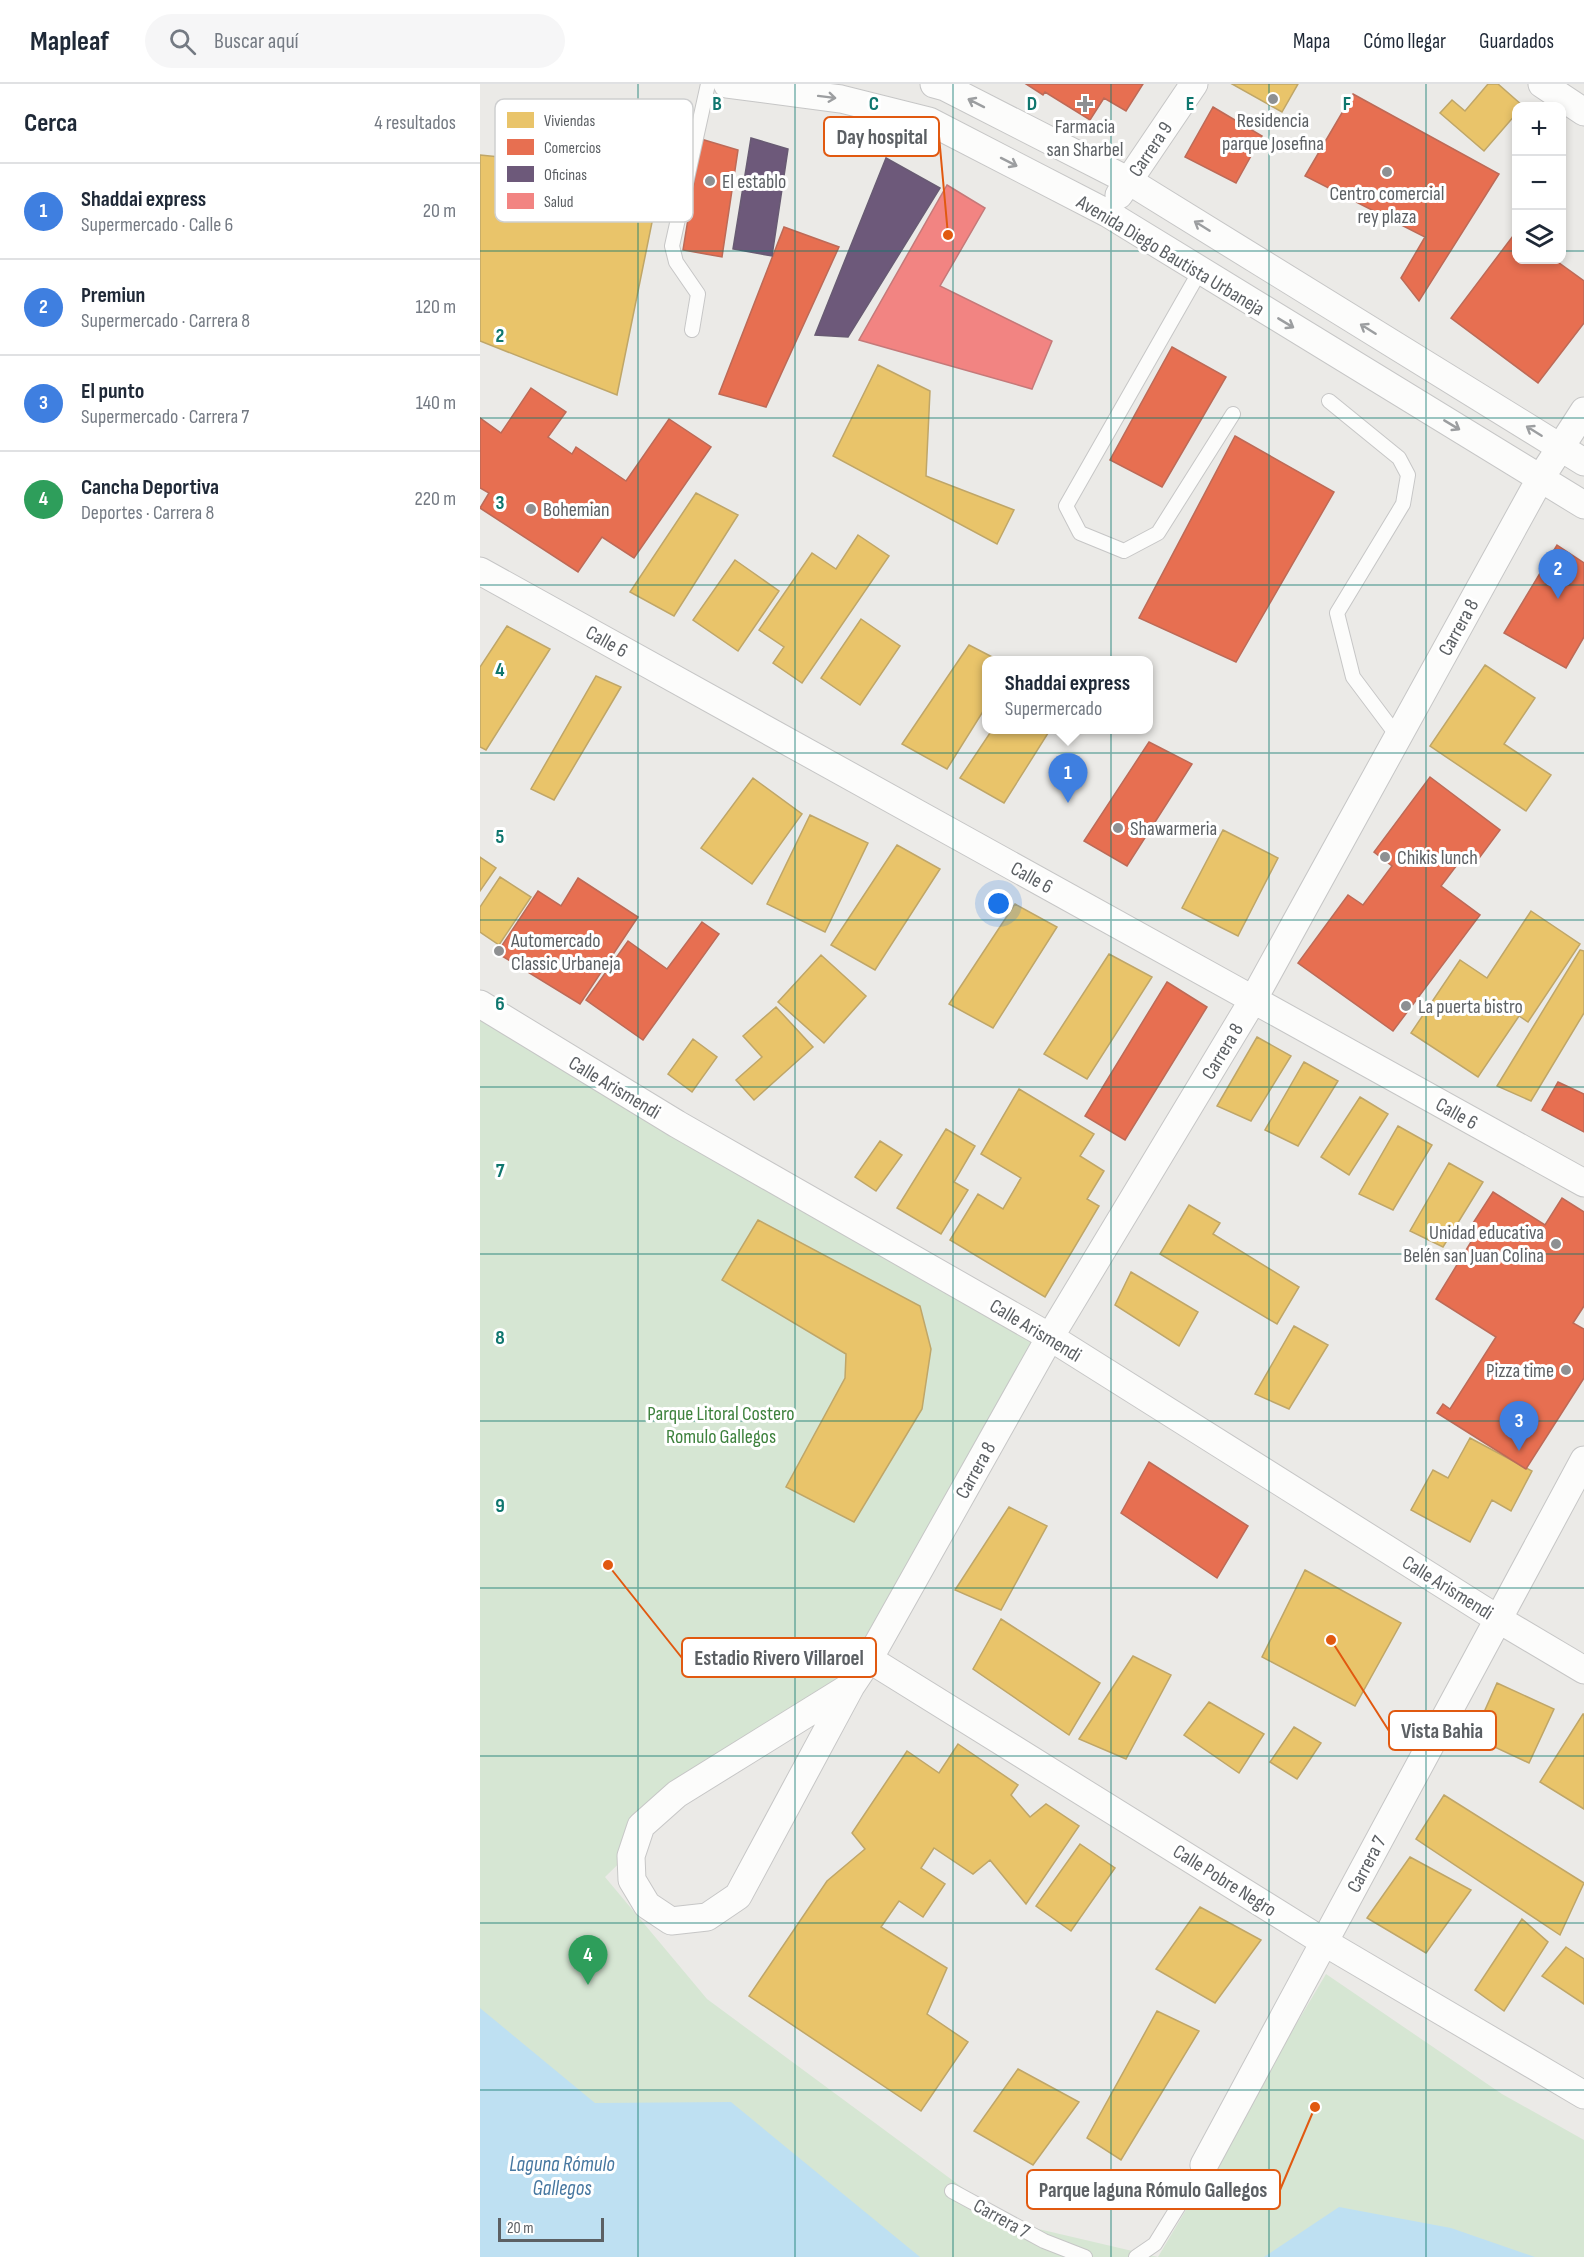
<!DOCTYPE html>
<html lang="es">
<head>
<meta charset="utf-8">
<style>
  :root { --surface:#fff; --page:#f6f6f7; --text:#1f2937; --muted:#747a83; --line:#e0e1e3; --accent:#2563eb }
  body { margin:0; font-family:"Sofia Sans Condensed",sans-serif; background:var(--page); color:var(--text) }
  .controls { position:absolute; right:18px; top:18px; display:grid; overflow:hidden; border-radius:12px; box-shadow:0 3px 9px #0003 }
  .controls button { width:54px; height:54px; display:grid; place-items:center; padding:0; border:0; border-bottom:2px solid var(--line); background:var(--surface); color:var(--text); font:30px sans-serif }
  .scale { position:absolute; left:18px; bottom:15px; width:106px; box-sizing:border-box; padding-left:6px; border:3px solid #5c6064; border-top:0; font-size:16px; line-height:21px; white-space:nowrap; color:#5c6064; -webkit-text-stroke:4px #fff; paint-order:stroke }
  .you { position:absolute; left:519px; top:820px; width:21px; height:21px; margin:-15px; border:4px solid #fff; border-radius:50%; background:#1a73e8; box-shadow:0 0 0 9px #1a73e833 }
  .badge { display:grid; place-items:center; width:39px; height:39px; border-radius:50%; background:var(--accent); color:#fff; font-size:20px; font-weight:700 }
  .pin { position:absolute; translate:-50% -50px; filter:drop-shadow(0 2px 3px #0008) }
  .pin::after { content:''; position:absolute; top:32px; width:21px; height:18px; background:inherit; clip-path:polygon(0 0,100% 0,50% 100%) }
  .popup { position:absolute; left:502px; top:572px; width:171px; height:78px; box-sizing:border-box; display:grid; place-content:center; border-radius:12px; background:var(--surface); filter:drop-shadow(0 2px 4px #0005); font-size:20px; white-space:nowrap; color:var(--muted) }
  .popup b { font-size:22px; color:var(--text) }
  .popup::after { content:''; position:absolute; left:50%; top:100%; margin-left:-12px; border:12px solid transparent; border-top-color:var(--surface) }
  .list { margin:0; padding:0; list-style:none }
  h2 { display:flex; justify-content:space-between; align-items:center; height:78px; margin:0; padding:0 24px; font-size:26px }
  h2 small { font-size:20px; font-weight:400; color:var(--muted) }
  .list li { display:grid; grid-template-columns:39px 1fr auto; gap:18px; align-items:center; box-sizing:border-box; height:96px; padding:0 24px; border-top:2px solid var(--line) }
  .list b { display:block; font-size:22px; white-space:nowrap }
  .list p { margin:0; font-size:20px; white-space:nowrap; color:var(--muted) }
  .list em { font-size:20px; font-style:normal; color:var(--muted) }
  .icon { flex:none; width:33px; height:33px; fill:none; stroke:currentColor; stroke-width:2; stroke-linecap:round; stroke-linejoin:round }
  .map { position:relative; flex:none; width:1104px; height:2173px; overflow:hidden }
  header { display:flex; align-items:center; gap:36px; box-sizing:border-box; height:84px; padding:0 30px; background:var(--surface); border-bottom:2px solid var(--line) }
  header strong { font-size:28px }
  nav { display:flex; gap:33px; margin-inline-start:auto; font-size:21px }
  .search { width:420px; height:54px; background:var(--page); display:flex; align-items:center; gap:15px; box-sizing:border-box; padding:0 21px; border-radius:33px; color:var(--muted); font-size:22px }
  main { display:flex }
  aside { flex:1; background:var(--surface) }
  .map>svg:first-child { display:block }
  .green { fill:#d6e6d3 }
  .water { fill:#bee0f2 }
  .homes { fill:#e9c46a; stroke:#bfa668; stroke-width:1.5 }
  .shops { fill:#e76f51; stroke:#bd6a57; stroke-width:1.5 }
  .offices { fill:#6d597a; stroke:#685b73; stroke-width:1.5 }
  .health { fill:#f28482; stroke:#c57979; stroke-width:1.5 }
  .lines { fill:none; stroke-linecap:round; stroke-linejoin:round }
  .service-casing { stroke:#c6c6c6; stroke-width:16 }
  .minor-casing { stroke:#c6c6c6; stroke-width:29 }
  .service { stroke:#fcfcfb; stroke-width:14 }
  .minor { stroke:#fcfcfb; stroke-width:27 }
  .oneway { stroke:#9c9ea0 }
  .grid { fill:none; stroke:#0f766e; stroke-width:1.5; stroke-opacity:0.55 }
  .poi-dot { fill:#8e9092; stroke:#fff; stroke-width:2 }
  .labels { text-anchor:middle; stroke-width:6; stroke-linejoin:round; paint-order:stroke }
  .poi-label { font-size:20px; fill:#5c6064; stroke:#fff; text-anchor:start }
  .street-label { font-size:20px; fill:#5c6064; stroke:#fff }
  .park-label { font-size:20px; fill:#3e823d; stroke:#fff }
  .water-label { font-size:21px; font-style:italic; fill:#4677a0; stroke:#fff }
  .key { fill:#fff; stroke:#cecfd0; stroke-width:1.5 }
  .key-label { font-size:16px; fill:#5c6064 }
  .grid-label { font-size:20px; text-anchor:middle; font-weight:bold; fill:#0f766e; stroke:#fff; stroke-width:6; stroke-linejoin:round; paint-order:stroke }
  .leader { fill:none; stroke:#e15910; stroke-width:2 }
  .callout-dot { fill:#e15910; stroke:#fff; stroke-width:2 }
  .callout { fill:#fff; stroke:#e15910; stroke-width:2 }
  .callout-label { font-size:21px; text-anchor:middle; font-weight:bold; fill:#5c6064 }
</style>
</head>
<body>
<header>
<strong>Mapleaf</strong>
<div class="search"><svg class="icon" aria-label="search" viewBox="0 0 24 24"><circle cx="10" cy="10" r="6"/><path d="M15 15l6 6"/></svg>Buscar aquí</div>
<nav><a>Mapa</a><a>Cómo llegar</a><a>Guardados</a></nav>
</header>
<main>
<aside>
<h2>Cerca<small>4 resultados</small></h2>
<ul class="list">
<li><span class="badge" style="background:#3f7fe0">1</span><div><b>Shaddai express</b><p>Supermercado · Calle 6</p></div><em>20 m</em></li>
<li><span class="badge" style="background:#3f7fe0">2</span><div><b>Premiun</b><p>Supermercado · Carrera 8</p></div><em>120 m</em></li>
<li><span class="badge" style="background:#3f7fe0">3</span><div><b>El punto</b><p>Supermercado · Carrera 7</p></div><em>140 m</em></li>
<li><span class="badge" style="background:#2e9e5b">4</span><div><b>Cancha Deportiva</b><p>Deportes · Carrera 8</p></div><em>220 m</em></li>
</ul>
</aside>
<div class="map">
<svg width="1104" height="2173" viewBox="0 0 1104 2173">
  <rect width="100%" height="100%" fill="#ebeae7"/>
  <path class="green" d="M0,918L570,1253L371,1602L233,1688L125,1793L227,1915L529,2138L678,2173L846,1890L1022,2010L1104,2056V2173H0Z"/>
  <path class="water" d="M0,1924L115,2019L251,2018L440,2173H0Z
    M859,2123L971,2144L1055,2173H784Z"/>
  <path class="homes" d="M752,0H818L802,28Z
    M1008,0H1018L1043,22H1036V30L1004,67L960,29L972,16L985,27Z
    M0,71L182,89L137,311L0,257Z
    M398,281L450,307L446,392L534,426L517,460L353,372Z
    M216,409L258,431L194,532L150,508Z
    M378,451L409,472L322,599L293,579L304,563L279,546L332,469L356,485Z
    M255,476L299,507L258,567L213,536Z
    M381,535L420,562L380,621L341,594Z
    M27,542L70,565L6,666L0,663V583Z
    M489,561L518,576H507V621L467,685L422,660Z
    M1005,581L1055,614L1024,660L1071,691L1046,727L950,662Z
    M116,592L141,603L74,716L51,705Z
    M512,646H570L524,719L480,694Z
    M273,694L322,730L272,800L221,764Z
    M330,731L388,759L345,848L287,820Z
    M743,746L798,774L758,852L702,824Z
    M417,761L460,785L395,886L351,861Z
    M0,773L16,784L0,807Z
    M20,793L51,813L19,861L0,848V823Z
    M535,820L577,843L513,944L469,920Z
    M1051,827L1100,860L1048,938L1039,932L998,993L931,949L980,876L1007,894Z
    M1100,866L1104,867V929L1051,1017L1017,1002Z
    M629,870L672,893L607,995L564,970Z
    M341,871L386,912L344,959L298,918Z
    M296,923L333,963L274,1016L256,996L282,973L263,952Z
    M777,953L811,972L771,1037L737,1022Z
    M213,955L237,973L212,1008L188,990Z
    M824,978L858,997L818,1062L785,1046Z
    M539,1005L614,1050L600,1072L624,1087L607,1115L619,1122L565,1213L470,1156L498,1110L523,1125L541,1094L501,1070Z
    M880,1013L908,1030L869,1091L841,1073Z
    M918,1042L952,1061L913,1126L879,1110Z
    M466,1045L495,1062L474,1098L488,1106L461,1150L417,1124Z
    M400,1057L422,1071L396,1107L375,1093Z
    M969,1079L1003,1098L963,1163L930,1147Z
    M709,1121L740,1139L733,1150L819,1203L797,1240L680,1170Z
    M278,1136L440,1222L451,1265L442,1325L374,1438L306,1403L365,1294L366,1270L242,1196Z
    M651,1188L718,1228L699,1262L635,1221Z
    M814,1242L848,1261L809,1325L775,1310Z
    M990,1354L1052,1387L1031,1427L1012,1416L990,1458L931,1426L953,1386L968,1394Z
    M529,1423L567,1442L521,1526L475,1506Z
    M825,1486L921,1539L875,1622L782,1573Z
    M521,1535L620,1599L589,1651L493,1585Z
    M653,1572L691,1591L646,1675L599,1655Z
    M1017,1599L1074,1625L1049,1679L993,1653Z
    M729,1618L784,1650L759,1689L704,1651Z
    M1103,1630H1104V1725L1060,1698Z
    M814,1643L841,1659L817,1695L790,1678Z
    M478,1660L538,1701L531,1711L550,1733L566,1720L599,1742L546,1820L510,1776L493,1790L454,1764L441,1784L465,1800L443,1833L419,1817L401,1843L467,1884L447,1930L488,1958L441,2027L269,1912L347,1797L385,1765L372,1749L427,1667L459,1689Z
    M964,1711L1104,1799L1080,1851L936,1755Z
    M600,1760L635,1784L591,1847L556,1822Z
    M930,1773L991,1806L946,1869L887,1834Z
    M720,1823L781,1856L735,1919L676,1885Z
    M1042,1835L1068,1858L1024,1927L995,1906Z
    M1086,1863L1104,1875V1920L1062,1892Z
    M677,1927L719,1947L641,2076L607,2054Z
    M538,1985L599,2018L553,2081L494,2047Z"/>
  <path class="shops" d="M546,0H663L646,27L624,14L610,36L565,8L563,11Z
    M873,10L1019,90L939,217L921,194L945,153L825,92Z
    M733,23L782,52L756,99L705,73Z
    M221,55L258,66L242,173L203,166Z
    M304,143L359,163L286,323L239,310Z
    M1036,148V176H1075L1104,197V239L1058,299L971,234Z
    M692,263L746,293L682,403L630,376Z
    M51,304L86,328L68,353L92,370L96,363L146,397L189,335L231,363L154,474L122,453L98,488L0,424L9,409L0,404V334L21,349Z
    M755,352L854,408L756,578L659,534Z
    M1077,461L1104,479V553L1086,584L1024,549Z
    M669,658L712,680L647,782L604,757Z
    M950,693L1020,746L994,781L983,773L961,802L1000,831L913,947L818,879L868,811L883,821L912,782L894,768Z
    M98,794L158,833L100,920L17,869L58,807L81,822Z
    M222,838L239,850L163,956L106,916L148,857L187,885Z
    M687,898L727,923L645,1056L605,1032Z
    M1078,998L1104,1010V1048L1062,1026Z
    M1013,1108L1065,1141L1082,1114L1104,1128V1222L1093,1239L1104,1245V1294L1046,1385L957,1329L963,1320L970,1325L1016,1253L956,1215L991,1158L984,1153Z
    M669,1378L768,1442L737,1494L641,1429Z"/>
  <path class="offices" d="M271,54L308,65L292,172L253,165Z
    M406,74L460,104L368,253L335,251Z"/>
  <path class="health" d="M467,101L505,124L460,202L572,257L552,305L379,256Z"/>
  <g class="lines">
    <defs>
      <path id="service" d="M720,187L586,422L600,449L644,467L678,449L753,330
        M212,246L218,210L196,178L192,162L228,0
        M849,317L919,374L928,391L923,420L857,529L873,593L918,653
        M472,2107L564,2157L605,2173
        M656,2173L675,2160L724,2081"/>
      <path id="minor" d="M247,0L361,15L449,37L627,129L1104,421
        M454,0L465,3L649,97L1104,378
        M1062,0L1104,28
        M639,111L714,0
        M0,487L1104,1099
        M0,920L197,1040L570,1253L1018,1535L1104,1586
        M389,1575L844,1858L1104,2011
        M371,1602L197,1710L161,1742L151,1772L152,1796L167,1821L191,1837L227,1833L258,1812L371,1602L389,1575L570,1253L773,916L1060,395L1104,327
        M724,2081L1104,1376"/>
    </defs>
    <use href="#service" class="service-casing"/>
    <use href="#minor" class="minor-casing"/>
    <use href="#service" class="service"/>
    <use href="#minor" class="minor"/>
  </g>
  <defs><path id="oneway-shaft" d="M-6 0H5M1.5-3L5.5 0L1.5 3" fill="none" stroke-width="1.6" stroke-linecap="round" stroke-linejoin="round" transform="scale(1.5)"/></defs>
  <g class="oneway">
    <use href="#oneway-shaft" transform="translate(347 13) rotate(7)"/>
    <use href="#oneway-shaft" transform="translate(496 19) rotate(-153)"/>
    <use href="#oneway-shaft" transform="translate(529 78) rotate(27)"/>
    <use href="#oneway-shaft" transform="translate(722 142) rotate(-148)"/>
    <use href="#oneway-shaft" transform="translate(806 239) rotate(31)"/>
    <use href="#oneway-shaft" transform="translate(888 245) rotate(-148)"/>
    <use href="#oneway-shaft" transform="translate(972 341) rotate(31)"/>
    <use href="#oneway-shaft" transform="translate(1054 347) rotate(-148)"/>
  </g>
  <path class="grid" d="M158,0V2173M315,0V2173M473,0V2173M631,0V2173M789,0V2173M946,0V2173M0,167H1036M1082,167H1104M0,334H1104M0,501H1104M0,669H1104M0,836H1104M0,1003H1104M0,1170H1104M0,1337H1104M0,1504H1104M0,1672H1104M0,1839H1104M0,2006H1104"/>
  <g class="poi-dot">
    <circle cx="793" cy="15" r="6"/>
    <path d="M602 11h6v6h6v6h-6v6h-6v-6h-6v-6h6z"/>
    <circle cx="907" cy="88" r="6"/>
    <circle cx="230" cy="97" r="6"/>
    <circle cx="51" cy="425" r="6"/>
    <circle cx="638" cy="744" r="6"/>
    <circle cx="905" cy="773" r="6"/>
    <circle cx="19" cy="867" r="6"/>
    <circle cx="926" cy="922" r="6"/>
    <circle cx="1076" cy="1160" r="6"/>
    <circle cx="1086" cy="1286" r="6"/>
  </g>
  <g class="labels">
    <g class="poi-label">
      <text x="793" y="43" text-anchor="middle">Residencia<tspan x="793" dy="23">parque Josefina</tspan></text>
      <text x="605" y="49" text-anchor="middle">Farmacia<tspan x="605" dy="23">san Sharbel</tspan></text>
      <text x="242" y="104">El establo</text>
      <text x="907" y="116" text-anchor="middle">Centro comercial<tspan x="907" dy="23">rey plaza</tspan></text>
      <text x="63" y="432">Bohemian</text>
      <text x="650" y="751">Shawarmeria</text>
      <text x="917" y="780">Chikis lunch</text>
      <text x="31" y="863">Automercado<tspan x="31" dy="23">Classic Urbaneja</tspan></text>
      <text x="938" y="929">La puerta bistro</text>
      <text x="1064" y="1155" text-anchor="end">Unidad educativa<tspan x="1064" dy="23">Belén san Juan Colina</tspan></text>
      <text x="1074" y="1293" text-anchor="end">Pizza time</text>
    </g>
    <g class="street-label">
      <text transform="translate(670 65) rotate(-56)" y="7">Carrera 9</text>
      <text transform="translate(691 171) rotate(31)" y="7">Avenida Diego Bautista Urbaneja</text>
      <text transform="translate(978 543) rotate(-61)" y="7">Carrera 8</text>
      <text transform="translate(127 557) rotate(29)" y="7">Calle 6</text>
      <text transform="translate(552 793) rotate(29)" y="7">Calle 6</text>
      <text transform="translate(742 967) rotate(-59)" y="7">Carrera 8</text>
      <text transform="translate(135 1003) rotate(31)" y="7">Calle Arismendi</text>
      <text transform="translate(977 1029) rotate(29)" y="7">Calle 6</text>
      <text transform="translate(556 1246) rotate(31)" y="7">Calle Arismendi</text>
      <text transform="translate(495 1386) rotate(-61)" y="7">Carrera 8</text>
      <text transform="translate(968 1503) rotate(32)" y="7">Calle Arismendi</text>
      <text transform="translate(886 1780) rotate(-62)" y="7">Carrera 7</text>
      <text transform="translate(745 1796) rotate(32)" y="7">Calle Pobre Negro</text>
      <text transform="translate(522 2134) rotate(29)" y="7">Carrera 7</text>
    </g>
    <g class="park-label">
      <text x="241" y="1336">Parque Litoral Costero<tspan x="241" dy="23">Romulo Gallegos</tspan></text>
    </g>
    <g class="water-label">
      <text x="82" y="2087">Laguna Rómulo<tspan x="82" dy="24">Gallegos</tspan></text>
    </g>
  </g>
  <rect x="15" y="15" width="198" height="123" rx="9" class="key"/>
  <rect x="27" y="28" width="27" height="16" fill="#e9c46a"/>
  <rect x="27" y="55" width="27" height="16" fill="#e76f51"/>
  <rect x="27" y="82" width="27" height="16" fill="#6d597a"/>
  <rect x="27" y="109" width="27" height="16" fill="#f28482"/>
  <g class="key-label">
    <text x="64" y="42">Viviendas</text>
    <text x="64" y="69">Comercios</text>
    <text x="64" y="96">Oficinas</text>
    <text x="64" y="123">Salud</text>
  </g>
  <g class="grid-label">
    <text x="237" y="26">B</text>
    <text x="394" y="26">C</text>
    <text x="552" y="26">D</text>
    <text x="710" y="26">E</text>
    <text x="867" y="26">F</text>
    <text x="20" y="258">2</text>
    <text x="20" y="425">3</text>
    <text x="20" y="592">4</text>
    <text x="20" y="759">5</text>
    <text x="20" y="926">6</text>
    <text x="20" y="1093">7</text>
    <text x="20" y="1260">8</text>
    <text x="20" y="1428">9</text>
  </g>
  <path class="leader" d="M468 151L459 52M128 1481L202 1574M851 1556L909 1647M835 2023L800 2106"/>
  <g class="callout-dot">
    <circle cx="468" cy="151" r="6"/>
    <circle cx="128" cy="1481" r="6"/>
    <circle cx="851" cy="1556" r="6"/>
    <circle cx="835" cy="2023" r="6"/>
  </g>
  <g class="callout">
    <rect x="344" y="33" width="115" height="39" rx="6"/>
    <rect x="202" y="1554" width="194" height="39" rx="6"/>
    <rect x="909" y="1627" width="107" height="39" rx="6"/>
    <rect x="547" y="2086" width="253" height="39" rx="6"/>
  </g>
  <g class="callout-label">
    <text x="402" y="60">Day hospital</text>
    <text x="299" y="1581">Estadio Rivero Villaroel</text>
    <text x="962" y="1654">Vista Bahia</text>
    <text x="673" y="2113">Parque laguna Rómulo Gallegos</text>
  </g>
</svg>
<div class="controls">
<button>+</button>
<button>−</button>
<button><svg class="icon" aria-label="layers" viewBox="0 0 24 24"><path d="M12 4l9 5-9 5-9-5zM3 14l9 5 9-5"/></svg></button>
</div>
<div class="scale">20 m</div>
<div class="you"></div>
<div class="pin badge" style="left:588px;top:719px;background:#3f7fe0">1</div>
<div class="popup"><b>Shaddai express</b>Supermercado</div>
<div class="pin badge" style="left:1078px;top:515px;background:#3f7fe0">2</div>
<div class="pin badge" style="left:1039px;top:1367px;background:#3f7fe0">3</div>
<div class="pin badge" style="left:108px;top:1901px;background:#2e9e5b">4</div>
</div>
</main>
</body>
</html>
